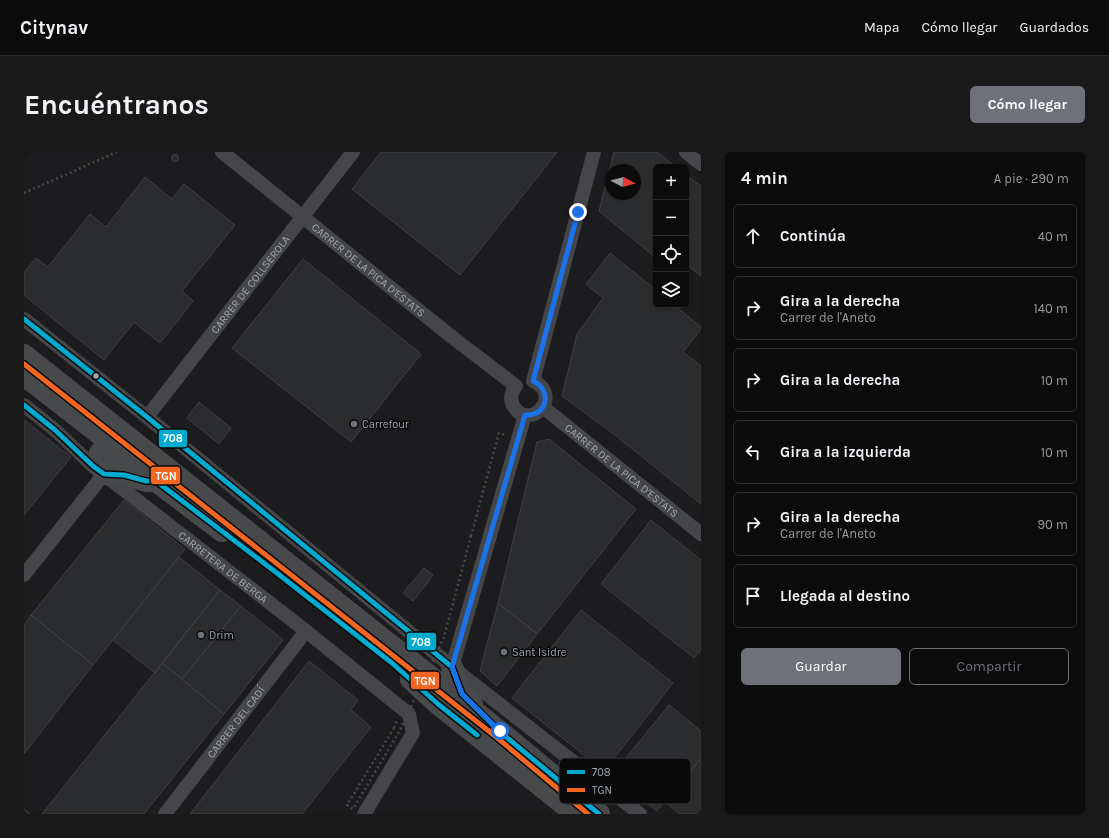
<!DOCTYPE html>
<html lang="es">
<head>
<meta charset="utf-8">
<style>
  :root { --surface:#0b0b0c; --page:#19191a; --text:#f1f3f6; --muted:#9a9b9d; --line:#2b2b2d; --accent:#6e7278 }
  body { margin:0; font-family:Karla,sans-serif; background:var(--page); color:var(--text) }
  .controls { position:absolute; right:12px; top:12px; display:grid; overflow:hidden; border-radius:6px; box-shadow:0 1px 3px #0004 }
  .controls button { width:36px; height:36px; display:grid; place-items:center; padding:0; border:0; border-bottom:1px solid var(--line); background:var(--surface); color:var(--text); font:20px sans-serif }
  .compass { position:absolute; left:581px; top:12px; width:36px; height:36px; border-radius:50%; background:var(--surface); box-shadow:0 1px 3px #0004; rotate:97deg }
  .stop { position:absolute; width:12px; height:12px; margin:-9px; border:3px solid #1a73e8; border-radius:50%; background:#fff }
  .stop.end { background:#1a73e8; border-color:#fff; box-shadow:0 1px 4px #0008 }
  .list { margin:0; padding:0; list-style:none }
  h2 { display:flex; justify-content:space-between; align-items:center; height:52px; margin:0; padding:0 16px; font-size:17px }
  h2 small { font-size:13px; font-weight:400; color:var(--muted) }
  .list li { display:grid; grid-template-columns:26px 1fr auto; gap:12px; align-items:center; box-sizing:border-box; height:64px; margin:0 8px 8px; padding:0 8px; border:1px solid var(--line); border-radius:6px }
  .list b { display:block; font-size:15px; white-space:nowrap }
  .list p { margin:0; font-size:13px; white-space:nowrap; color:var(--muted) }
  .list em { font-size:13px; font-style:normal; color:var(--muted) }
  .actions { display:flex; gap:8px; padding:12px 16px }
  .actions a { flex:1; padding:9px 0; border:1px solid var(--accent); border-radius:6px; text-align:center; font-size:14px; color:var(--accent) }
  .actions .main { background:var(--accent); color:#fff }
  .icon { flex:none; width:22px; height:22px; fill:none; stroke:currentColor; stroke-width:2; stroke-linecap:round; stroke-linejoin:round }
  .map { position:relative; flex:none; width:677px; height:662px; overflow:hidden; border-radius:6px }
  header { display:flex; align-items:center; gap:24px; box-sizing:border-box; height:56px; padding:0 20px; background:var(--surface); border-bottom:1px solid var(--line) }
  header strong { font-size:19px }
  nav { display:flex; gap:22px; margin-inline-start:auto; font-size:14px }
  .intro { display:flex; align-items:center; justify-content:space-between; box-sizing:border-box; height:96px; padding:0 24px }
  h1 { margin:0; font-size:28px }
  .button { padding:10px 18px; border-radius:6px; background:var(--accent); color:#fff; font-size:14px; font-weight:700 }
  main { display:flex; gap:24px; padding:0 24px }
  aside { flex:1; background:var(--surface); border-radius:6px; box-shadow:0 1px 3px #0004 }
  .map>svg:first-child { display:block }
  .built { fill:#1c1c1e; fill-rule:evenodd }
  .building { fill:#2b2c2e; stroke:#3f4043; fill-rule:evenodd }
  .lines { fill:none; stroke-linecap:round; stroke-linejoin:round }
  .path { stroke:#47484a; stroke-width:2.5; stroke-dasharray:2 3; stroke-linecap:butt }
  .street { stroke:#454649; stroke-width:14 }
  .primary { stroke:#47494b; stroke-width:22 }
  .path-bridge { stroke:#47484a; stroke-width:2.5; stroke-dasharray:2 3; stroke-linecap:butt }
  .bus-1-casing { stroke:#0a0a0b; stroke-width:8 }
  .bus-2-casing { stroke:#0a0a0b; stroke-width:8 }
  .bus-1 { stroke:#00a9ce; stroke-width:5 }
  .bus-2 { stroke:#f26522; stroke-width:5 }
  .route { stroke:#1a73e8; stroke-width:5 }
  .bus-dot { fill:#a1a8b0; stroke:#0a0a0b; stroke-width:1.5 }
  .poi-dot { fill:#6e7278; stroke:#0a0a0b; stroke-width:1.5 }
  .labels { text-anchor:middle; stroke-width:3; stroke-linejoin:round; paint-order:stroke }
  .street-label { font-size:11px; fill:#a1a8b0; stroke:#0a0a0b }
  .poi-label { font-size:11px; fill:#a1a8b0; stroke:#0a0a0b; text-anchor:start }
  .key { fill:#0a0a0b; stroke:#37393d; stroke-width:1 }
  .key-label { font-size:11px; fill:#a1a8b0 }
  .line-badge { stroke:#0a0a0b; stroke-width:1.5 }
  .badge-label { font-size:11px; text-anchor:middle; font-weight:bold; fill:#fff }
</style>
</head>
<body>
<header>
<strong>Citynav</strong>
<nav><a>Mapa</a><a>Cómo llegar</a><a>Guardados</a></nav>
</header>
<div class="intro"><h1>Encuéntranos</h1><a class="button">Cómo llegar</a></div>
<main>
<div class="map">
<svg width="677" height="662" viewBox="0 0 677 662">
  <rect width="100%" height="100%" fill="#0f0f10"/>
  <path class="built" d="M0,0H677V662H570L548,647L533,662H0ZM632,15H662V153H632ZM587,18H611V42H587Z"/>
  <path class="building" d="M357,0H533L436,123L328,37Z
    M590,0H633L652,15H632V106L575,59ZM587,18H611V42H587Z
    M147.5 6a3.5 3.5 0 1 1 7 0a3.5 3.5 0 1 1-7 0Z
    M662,23L677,34V124L662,112Z
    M121,25L148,47L160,32L211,73L158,139L169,149L136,191L110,170L80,208L0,143V121L12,106L24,115L66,62L82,75Z
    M586,101L632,138V153H650L677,175V177L659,200L677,214V352L591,283L538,244L553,182L579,146L562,132Z
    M279,107L397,202L327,290L208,196Z
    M175,250L207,276L195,292L163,266Z
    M0,268L47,305L0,363Z
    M525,287L612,357L513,482L474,451L513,290Z
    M100,348L161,397L69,513L7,463Z
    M627,368L677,408V498L670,506L577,432Z
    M155,405L196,438L131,521L89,488Z
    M400,416L409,423L389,449L379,441Z
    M196,438L217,454L158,527L138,511Z
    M474,451L513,482L473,534L456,519Z
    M217,454L259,488L200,562L158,527Z
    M557,458L649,531L580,619L488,546Z
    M7,463L69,513L0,602V473Z
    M285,509L334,548L327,558L347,575L278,662H166Z
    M138,511L200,562L120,662H18Z
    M645,553L677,579V606L633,659L588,623Z
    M677,606V662H656L641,650Z
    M0,657L6,662H0Z"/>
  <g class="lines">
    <path class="path" d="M0,41L93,0
      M447,384L475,281L482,283
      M370,576L373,568"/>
    <g class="street">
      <path id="s1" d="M198,0L428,185L492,234C487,241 485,248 490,255C506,280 540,243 509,229L570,0"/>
      <path d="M662,0L677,12"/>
      <path d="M0,167L123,265L428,515L616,662"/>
      <path id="s2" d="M0,253L31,278L69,314L282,479L385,562L389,581L340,662"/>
      <path id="s3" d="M519,255L677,382"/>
      <path id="s4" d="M123,265L329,0"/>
      <path d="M0,423L80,322"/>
      <path d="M428,515L501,263"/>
      <path id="s5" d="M141,662L282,479"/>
    </g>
    <path class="primary" d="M0,203L475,579L575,662
      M0,223L103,303L132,329L198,379
      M76,301L78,306L80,322L100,323L122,329H131
      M78,310L91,304L113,303
      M428,515L438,542L448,552
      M387,527L414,552L552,662"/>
    <path class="path-bridge" d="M370,576L323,653L329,657L375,580L420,485L447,384"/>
    <defs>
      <path id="bus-1" d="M0,167L123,265L428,515L438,542L475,579L575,662
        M0,253L31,278L69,314L80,322L100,323L122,329H132L249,418L368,511L414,552L453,583"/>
      <path id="bus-2" d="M0,212L471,584L564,662"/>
    </defs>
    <use href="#bus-1" class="bus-1-casing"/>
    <use href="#bus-2" class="bus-2-casing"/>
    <use href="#bus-1" class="bus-1"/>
    <use href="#bus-2" class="bus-2"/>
  </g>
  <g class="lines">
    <path class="route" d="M476,579L438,542L428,515L501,263C523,265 529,238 509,229L554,60"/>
  </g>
  <circle class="bus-dot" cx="72" cy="224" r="3.5"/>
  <g class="poi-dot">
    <circle cx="330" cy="272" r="4"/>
    <circle cx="177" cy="483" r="4"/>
    <circle cx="480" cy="500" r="4"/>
  </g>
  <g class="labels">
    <g class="street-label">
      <text dy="4" stroke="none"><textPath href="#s1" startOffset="188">CARRER DE LA PICA D'ESTATS</textPath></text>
      <text dy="4" stroke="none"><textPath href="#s4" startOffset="168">CARRER DE COLLSEROLA</textPath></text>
      <text dy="4" stroke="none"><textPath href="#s3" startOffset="101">CARRER DE LA PICA D'ESTATS</textPath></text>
      <text dy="4" stroke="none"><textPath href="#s2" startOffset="257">CARRETERA DE BERGA</textPath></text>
      <text dy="4" stroke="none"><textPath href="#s5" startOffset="116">CARRER DEL CADÍ</textPath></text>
    </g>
    <g class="poi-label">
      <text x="338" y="276">Carrefour</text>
      <text x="185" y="487">Drim</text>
      <text x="488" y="504">Sant Isidre</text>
    </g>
  </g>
  <rect x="535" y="606" width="132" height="46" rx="6" class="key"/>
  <rect x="543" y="618" width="18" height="4" fill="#00a9ce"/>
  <rect x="543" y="636" width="18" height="4" fill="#f26522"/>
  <g class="key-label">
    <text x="568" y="624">708</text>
    <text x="568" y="642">TGN</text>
  </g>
  <g class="line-badge">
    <rect x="134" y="277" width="30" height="19" rx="4" fill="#00a9ce"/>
    <rect x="126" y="314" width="31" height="19" rx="4" fill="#f26522"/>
    <rect x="382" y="480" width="31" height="19" rx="4" fill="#00a9ce"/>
    <rect x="386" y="519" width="30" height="19" rx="4" fill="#f26522"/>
  </g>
  <g class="badge-label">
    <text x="149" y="290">708</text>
    <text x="142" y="328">TGN</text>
    <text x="397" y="494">708</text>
    <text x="401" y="533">TGN</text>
  </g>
</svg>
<div class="controls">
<button>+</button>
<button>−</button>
<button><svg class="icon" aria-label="locate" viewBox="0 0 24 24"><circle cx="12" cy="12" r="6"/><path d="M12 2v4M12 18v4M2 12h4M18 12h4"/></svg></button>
<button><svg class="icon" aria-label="layers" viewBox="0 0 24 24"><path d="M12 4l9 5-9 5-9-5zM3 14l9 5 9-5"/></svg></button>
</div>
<svg class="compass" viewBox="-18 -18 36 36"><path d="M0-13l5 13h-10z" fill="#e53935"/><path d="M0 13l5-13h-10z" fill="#9a9b9d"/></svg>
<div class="stop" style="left:476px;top:579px"></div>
<div class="stop end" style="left:554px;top:60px"></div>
</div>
<aside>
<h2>4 min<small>A pie · 290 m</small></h2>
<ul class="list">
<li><svg class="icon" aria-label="ahead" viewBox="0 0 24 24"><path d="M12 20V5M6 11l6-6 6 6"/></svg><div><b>Continúa</b></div><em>40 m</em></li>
<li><svg class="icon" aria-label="right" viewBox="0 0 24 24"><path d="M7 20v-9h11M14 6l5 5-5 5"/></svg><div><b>Gira a la derecha</b><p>Carrer de l'Aneto</p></div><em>140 m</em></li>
<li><svg class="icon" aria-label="right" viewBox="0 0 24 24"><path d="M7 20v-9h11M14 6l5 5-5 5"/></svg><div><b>Gira a la derecha</b></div><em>10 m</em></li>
<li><svg class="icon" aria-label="left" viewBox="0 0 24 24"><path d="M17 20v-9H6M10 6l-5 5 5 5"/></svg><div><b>Gira a la izquierda</b></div><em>10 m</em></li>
<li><svg class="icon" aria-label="right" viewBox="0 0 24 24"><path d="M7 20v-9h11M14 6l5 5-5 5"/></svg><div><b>Gira a la derecha</b><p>Carrer de l'Aneto</p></div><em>90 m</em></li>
<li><svg class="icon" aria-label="arrive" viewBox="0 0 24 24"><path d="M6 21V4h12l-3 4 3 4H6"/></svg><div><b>Llegada al destino</b></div></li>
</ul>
<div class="actions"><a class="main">Guardar</a><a>Compartir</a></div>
</aside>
</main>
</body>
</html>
